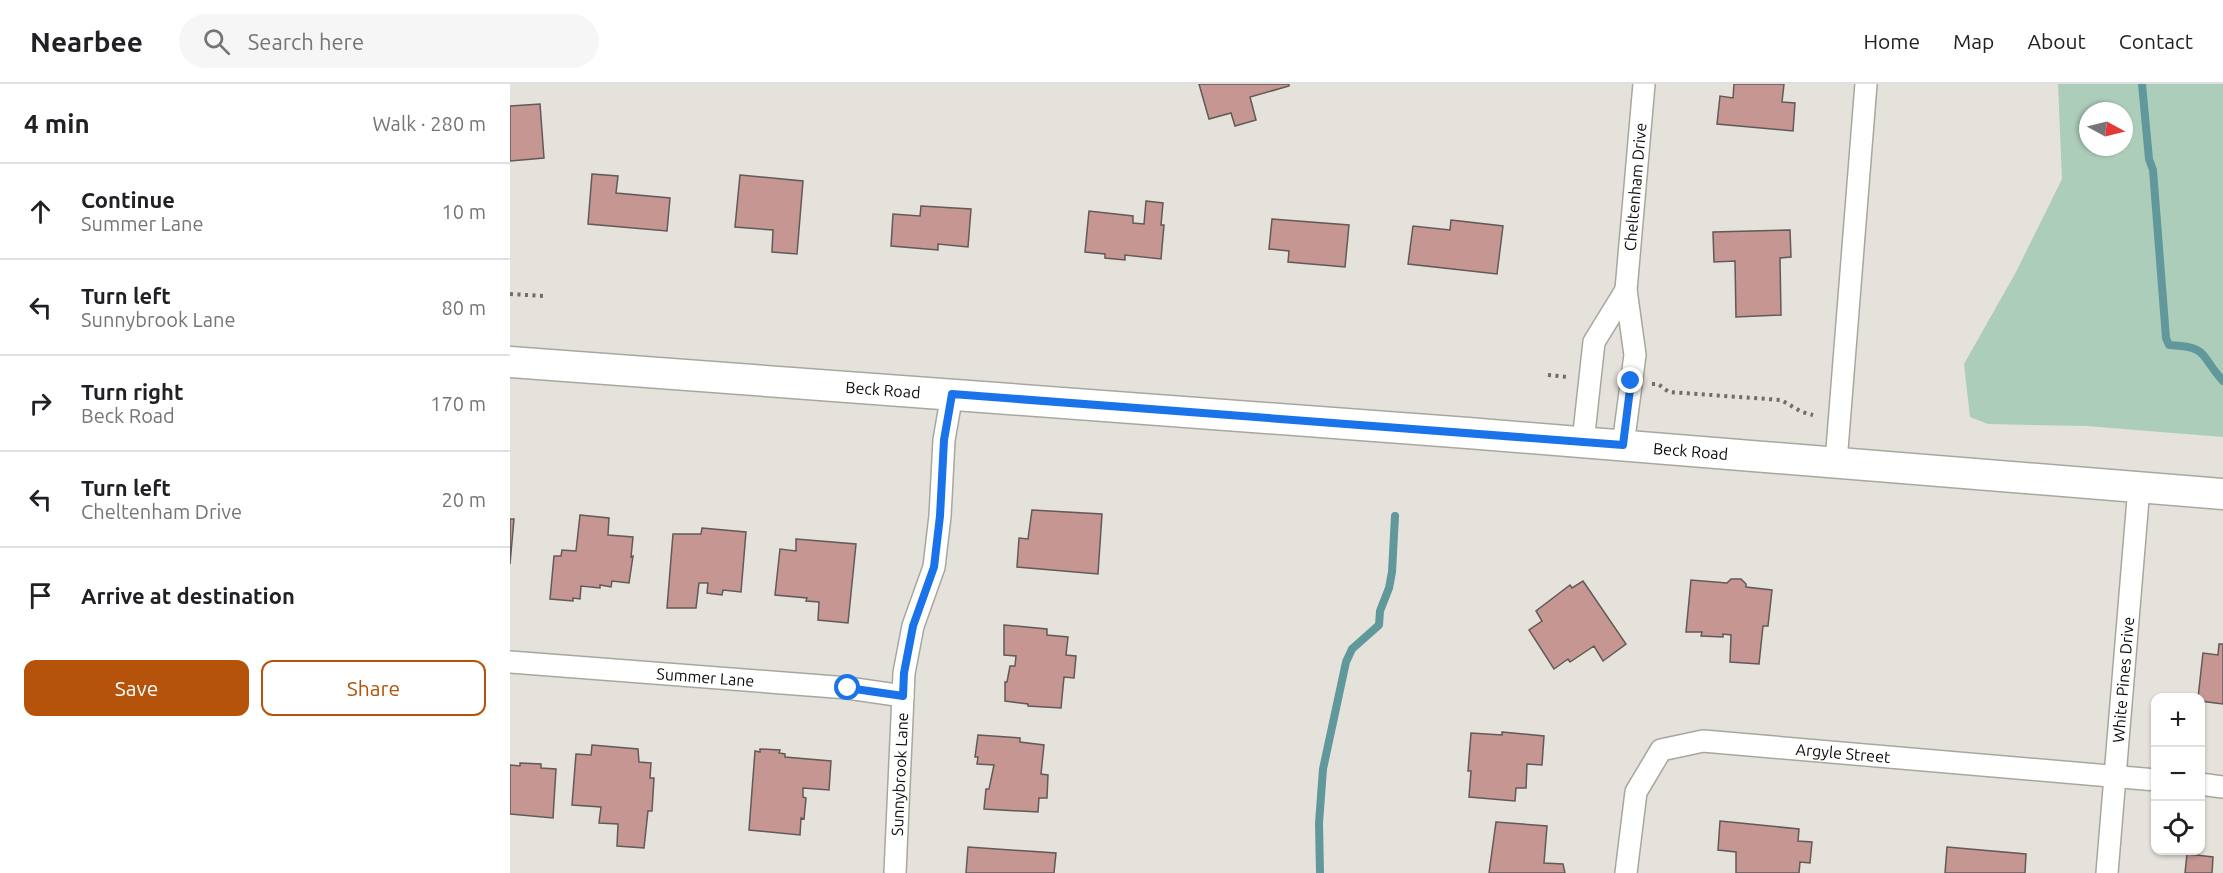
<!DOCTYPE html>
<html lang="en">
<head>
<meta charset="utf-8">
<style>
  :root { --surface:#fff; --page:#f6f6f6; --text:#202124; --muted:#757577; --line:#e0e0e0; --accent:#b45309 }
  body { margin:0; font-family:Ubuntu,sans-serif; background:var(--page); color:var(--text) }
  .controls { position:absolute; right:18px; bottom:18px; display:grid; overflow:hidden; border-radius:12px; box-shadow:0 2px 4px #0004 }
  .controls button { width:54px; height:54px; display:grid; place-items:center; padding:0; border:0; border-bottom:2px solid var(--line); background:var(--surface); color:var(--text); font:30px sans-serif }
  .compass { position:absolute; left:1569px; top:18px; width:54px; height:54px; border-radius:50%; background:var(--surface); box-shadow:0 2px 4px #0004; rotate:97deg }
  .stop { position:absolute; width:18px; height:18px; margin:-14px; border:4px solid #1a73e8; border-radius:50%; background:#fff }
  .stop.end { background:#1a73e8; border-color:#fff; box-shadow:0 2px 6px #0008 }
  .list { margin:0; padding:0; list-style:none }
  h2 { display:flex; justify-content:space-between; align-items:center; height:78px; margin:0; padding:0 24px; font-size:26px }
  h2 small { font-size:20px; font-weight:400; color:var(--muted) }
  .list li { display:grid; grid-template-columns:39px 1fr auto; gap:18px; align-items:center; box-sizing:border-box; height:96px; padding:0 24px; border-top:2px solid var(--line) }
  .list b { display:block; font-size:22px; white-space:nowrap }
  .list p { margin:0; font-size:20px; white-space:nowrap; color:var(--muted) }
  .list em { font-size:20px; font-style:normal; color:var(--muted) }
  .actions { display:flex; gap:12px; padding:18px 24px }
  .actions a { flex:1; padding:14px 0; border:2px solid var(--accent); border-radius:12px; text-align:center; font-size:21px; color:var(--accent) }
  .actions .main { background:var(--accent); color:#fff }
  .icon { flex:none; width:33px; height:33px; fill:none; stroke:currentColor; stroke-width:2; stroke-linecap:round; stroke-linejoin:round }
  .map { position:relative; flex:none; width:1713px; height:789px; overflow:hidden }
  header { display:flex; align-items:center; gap:36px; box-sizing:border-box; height:84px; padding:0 30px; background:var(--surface); border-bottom:2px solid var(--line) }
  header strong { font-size:28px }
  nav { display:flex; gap:33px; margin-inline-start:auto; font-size:21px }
  .search { width:420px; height:54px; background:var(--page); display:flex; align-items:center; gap:15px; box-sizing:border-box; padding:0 21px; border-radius:33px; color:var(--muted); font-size:22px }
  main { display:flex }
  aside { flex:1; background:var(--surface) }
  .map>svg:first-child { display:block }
  .green { fill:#accdba; fill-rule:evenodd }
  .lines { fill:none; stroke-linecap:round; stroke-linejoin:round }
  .stream { stroke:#60989c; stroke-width:8 }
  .building { fill:#c69692; stroke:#625959; stroke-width:1.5 }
  .street-casing { stroke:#a8a79f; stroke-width:24 }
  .secondary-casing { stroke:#a8a79f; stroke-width:33 }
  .path { stroke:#6f6d68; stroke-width:4; stroke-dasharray:3 4.5; stroke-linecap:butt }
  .street { stroke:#fff; stroke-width:21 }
  .secondary { stroke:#fff; stroke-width:30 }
  .route { stroke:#1a73e8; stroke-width:8 }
  .labels { text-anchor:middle; stroke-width:5; stroke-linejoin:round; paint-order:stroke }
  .street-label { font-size:16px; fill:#0d0c0a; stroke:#f1f0e7 }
</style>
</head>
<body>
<header>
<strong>Nearbee</strong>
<div class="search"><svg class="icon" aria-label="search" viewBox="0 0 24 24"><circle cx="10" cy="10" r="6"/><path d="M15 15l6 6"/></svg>Search here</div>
<nav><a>Home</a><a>Map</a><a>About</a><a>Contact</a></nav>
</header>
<main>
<aside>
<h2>4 min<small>Walk · 280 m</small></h2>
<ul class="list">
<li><svg class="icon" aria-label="ahead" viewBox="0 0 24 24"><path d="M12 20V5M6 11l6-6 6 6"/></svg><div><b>Continue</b><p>Summer Lane</p></div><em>10 m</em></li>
<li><svg class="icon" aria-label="left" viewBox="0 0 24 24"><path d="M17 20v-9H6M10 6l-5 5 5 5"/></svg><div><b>Turn left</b><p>Sunnybrook Lane</p></div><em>80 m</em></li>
<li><svg class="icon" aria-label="right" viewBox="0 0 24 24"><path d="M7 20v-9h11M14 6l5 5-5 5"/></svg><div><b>Turn right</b><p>Beck Road</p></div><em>170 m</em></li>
<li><svg class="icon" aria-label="left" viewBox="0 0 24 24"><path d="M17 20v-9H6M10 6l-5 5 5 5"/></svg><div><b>Turn left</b><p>Cheltenham Drive</p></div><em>20 m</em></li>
<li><svg class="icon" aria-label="arrive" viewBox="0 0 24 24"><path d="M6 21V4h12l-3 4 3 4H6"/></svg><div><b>Arrive at destination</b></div></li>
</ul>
<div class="actions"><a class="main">Save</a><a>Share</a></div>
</aside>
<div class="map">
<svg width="1713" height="789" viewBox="0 0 1713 789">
  <rect width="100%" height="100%" fill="#e4e2da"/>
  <path class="green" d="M1548,0H1713V353L1576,342L1478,340L1460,333L1454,280L1506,188L1552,95ZM1578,27H1614V63H1578Z"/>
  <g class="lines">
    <path class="stream" d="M1632,0L1639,75L1643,86L1656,254L1659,261C1699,263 1689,270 1713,297
      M810,789L809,739L813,685L836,578L842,565L869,541L870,527L879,504L882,488L885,432"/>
  </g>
  <path class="building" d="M689,0H779V2L740,13L746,36L725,42L721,29L699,35Z
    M1224,0H1274L1272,18L1285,19L1283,47L1207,40L1210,12L1223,14Z
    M30,20L34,74L0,77V22Z
    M82,90L108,92L106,109L160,114L157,147L78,140Z
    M230,91L293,97L287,170L262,168L263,146L225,143Z
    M636,117L653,119L651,141H654L651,175L615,171V176L595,174V170L575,168L579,127L623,132V139L634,140Z
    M411,122L461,125L458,163L428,160V166L381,162L383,130L410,132Z
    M762,135L839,141L835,183L778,178L779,167L759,165Z
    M941,136L993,142L987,190L898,180L903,142L940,146Z
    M1280,146L1281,173L1270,174L1271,231L1226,233L1225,177L1204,178L1203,148Z
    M522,426L592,430L588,490L507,483L509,454L518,455Z
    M70,431L99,434L98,451L123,453L121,473L123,472L119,499L102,497L101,503L90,501V504L71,502L70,515L63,514V517L40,515L44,472H51L52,466L66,467Z
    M0,435H4L0,480Z
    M192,444L236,448L231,508L213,506L212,511L197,509L198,499H189L186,524H157L163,450H191Z
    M286,455L346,460L338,539L308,536L309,518L296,517L297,514L265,511L270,465L286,467Z
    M1221,495H1231L1236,500V503L1262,506L1258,542H1253L1249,580L1220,578L1221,551L1213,550V553L1191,552L1192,548H1176L1181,496L1217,499Z
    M1073,497L1116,560L1093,577L1084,562L1060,578L1058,575L1044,585L1019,546L1032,537L1026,527L1060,501L1062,504Z
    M494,541L537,545V551L558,553L556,571L566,572L564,594L554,593L551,624L518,622V620L495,617V598H497L500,582H505L506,572L494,571Z
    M1709,560H1713V620L1690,617V614H1688L1693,569L1708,571Z
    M992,648L1034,652L1032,681L1017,680L1016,704H1006L1005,717L959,713L961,687H958L961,649L992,651Z
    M468,651L510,654V658L534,661L531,690L538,691L537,714H529L528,728L474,725L476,705H479L484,681L467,680L468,673H465Z
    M82,661L128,665L129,678L141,679L140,694H144L142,727H138L134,764L107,762L108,740L89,739L91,723L62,721L66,670L81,671Z
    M250,665L270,666L269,669L275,670V673L321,677L319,706L293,704V713L296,714L294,735L291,734L290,751L239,746L245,667L250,668Z
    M10,679L31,680V684L46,685L43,734L0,730V681L10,682Z
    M1210,737L1289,745L1288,757L1302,758L1300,779L1290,778L1289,789H1226V768L1208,766Z
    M986,738L1037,742L1034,779L1053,780L1055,789H979Z
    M458,763L546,769L544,789H456Z
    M1437,763L1516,770L1515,789H1435Z
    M1677,770L1703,773L1702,789H1675Z"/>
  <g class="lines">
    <defs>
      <g id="street">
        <path d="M1073,358L1084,258L1116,206"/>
        <path id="s1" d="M1113,361L1125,271L1116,206L1134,0"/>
        <path d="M1326,378L1356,0"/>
        <path id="s2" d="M0,578L338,604L393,612"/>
        <path d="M1690,700L1713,703"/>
        <path id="s3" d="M385,789L394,589L403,542L424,483L430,432L434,356L442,310"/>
        <path id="s4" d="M1116,789L1126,708L1151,666L1193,657L1646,696"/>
        <path id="s5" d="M1597,789L1629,403"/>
      </g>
      <g id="secondary">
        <path id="s6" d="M0,278L958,349L1713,410"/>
      </g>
    </defs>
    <use href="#street" class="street-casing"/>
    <use href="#secondary" class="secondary-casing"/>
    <path class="path" d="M0,210L34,212
      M1038,291L1057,293
      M1142,300H1148L1159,308L1271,316L1292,328L1303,331"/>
    <use href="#street" class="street"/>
    <use href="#secondary" class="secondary"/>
  </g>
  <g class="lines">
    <path class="route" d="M338,604L393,612L394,589L403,542L424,483L430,432L434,356L442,310L1113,361L1121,297"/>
  </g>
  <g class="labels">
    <g class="street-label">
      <text dy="6" stroke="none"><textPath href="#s1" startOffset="260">Cheltenham Drive</textPath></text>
      <text dy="6" stroke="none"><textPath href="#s6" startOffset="374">Beck Road</textPath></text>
      <text dy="6" stroke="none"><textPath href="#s6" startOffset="1184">Beck Road</textPath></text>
      <text dy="6" stroke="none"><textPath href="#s2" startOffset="196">Summer Lane</textPath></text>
      <text dy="6" stroke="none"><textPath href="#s5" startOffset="194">White Pines Drive</textPath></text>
      <text dy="6" stroke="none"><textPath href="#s4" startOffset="314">Argyle Street</textPath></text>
      <text dy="6" stroke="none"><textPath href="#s3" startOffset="99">Sunnybrook Lane</textPath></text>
    </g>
  </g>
</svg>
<div class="controls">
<button>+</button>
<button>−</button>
<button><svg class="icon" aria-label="locate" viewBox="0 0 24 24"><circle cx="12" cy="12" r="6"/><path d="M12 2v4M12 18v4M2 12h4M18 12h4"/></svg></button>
</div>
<svg class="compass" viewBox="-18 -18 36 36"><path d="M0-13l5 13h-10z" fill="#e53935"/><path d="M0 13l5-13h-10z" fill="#757577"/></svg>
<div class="stop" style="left:338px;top:604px"></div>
<div class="stop end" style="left:1121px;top:297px"></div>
</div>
</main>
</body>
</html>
